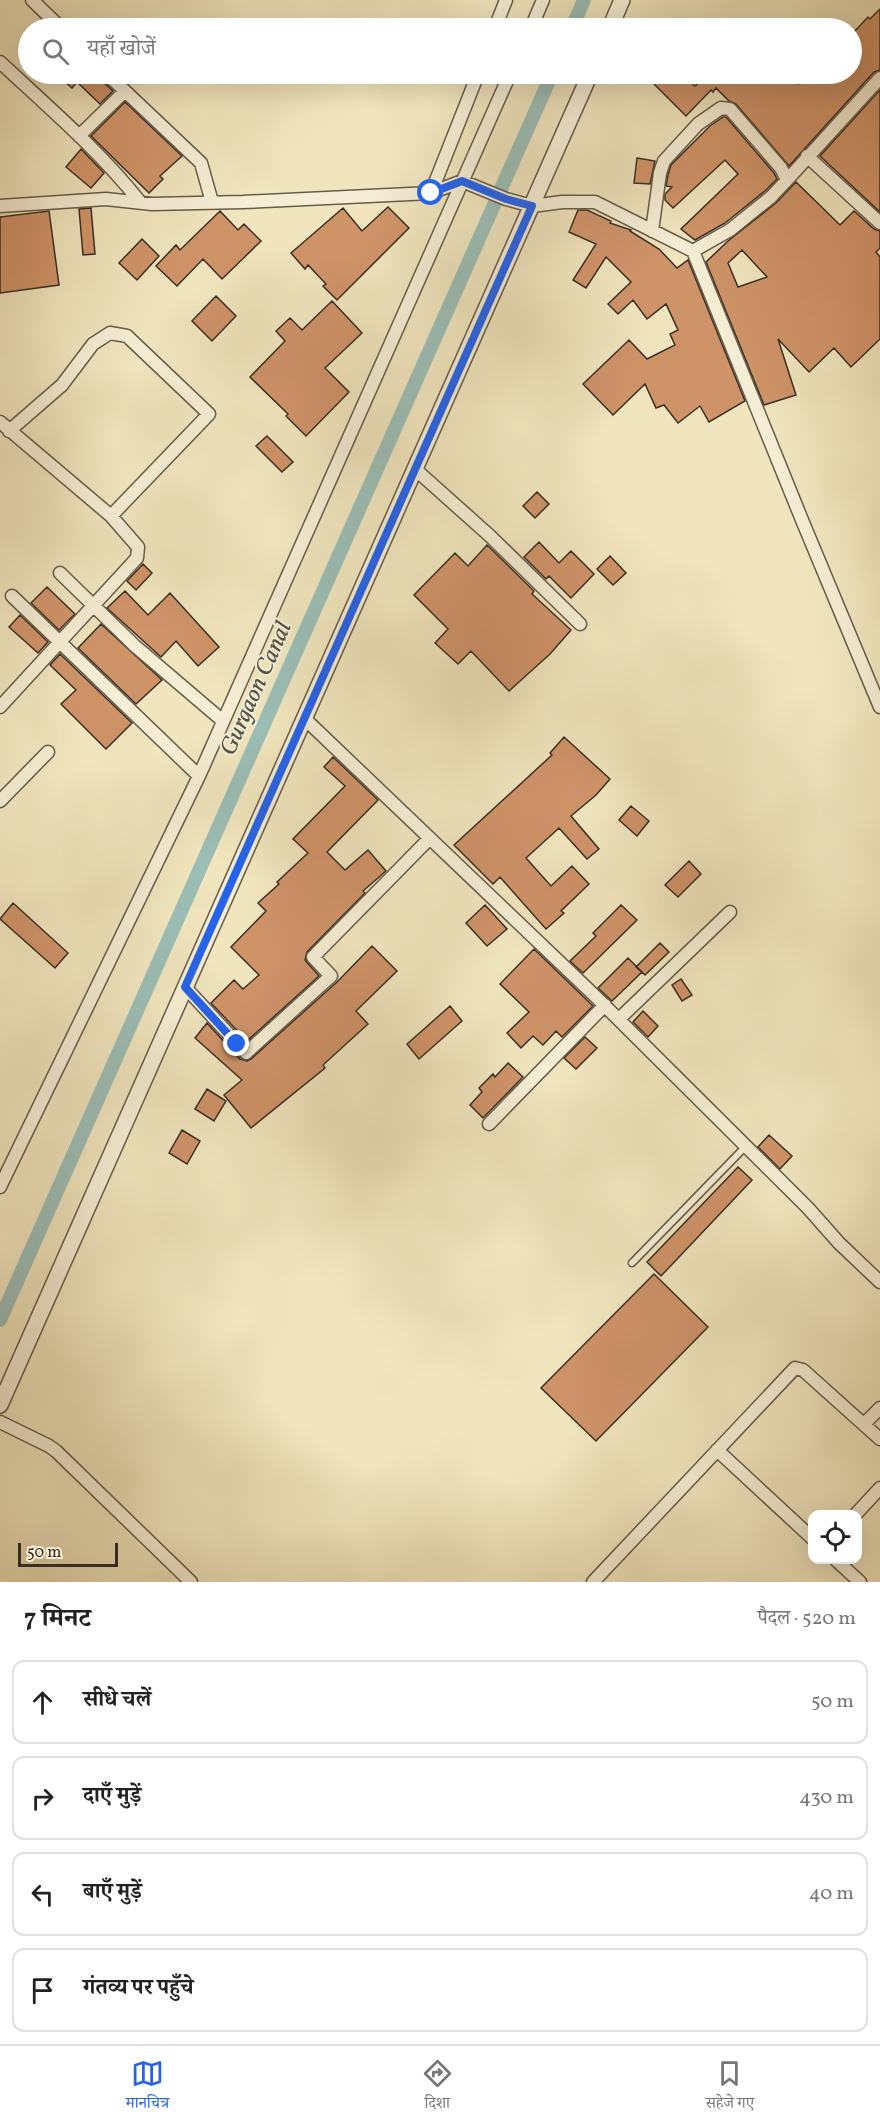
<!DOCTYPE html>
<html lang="hi">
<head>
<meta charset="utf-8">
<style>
  :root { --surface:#fff; --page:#f6f6f6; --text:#222; --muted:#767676; --line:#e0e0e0; --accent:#2563eb }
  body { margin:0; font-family:Vollkorn,"Noto Serif Devanagari",serif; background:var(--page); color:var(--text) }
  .controls { position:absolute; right:18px; bottom:18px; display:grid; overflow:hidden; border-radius:12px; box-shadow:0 6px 24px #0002 }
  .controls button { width:54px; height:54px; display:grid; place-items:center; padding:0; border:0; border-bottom:2px solid var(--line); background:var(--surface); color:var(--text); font:30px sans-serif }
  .scale { position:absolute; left:18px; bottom:15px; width:100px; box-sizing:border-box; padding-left:6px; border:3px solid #392e24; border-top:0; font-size:16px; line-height:21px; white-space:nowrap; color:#392e24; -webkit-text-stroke:4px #f5eed4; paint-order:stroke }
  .stop { position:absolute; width:18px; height:18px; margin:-14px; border:4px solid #2563eb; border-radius:50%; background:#fff }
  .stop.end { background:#2563eb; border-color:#fff; box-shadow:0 2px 6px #0008 }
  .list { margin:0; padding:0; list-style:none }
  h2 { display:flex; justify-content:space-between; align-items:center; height:78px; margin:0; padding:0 24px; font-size:26px }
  h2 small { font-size:20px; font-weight:400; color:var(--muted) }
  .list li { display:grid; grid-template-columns:39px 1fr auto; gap:18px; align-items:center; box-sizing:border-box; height:84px; margin:0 12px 12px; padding:0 12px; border:2px solid var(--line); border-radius:12px }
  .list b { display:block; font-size:22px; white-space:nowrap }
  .list em { font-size:20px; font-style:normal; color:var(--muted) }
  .icon { flex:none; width:33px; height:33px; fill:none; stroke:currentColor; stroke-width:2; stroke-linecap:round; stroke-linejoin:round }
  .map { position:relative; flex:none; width:880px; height:1582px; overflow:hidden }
  .search { position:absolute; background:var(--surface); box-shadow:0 6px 24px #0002; left:18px; right:18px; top:18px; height:66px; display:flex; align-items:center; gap:15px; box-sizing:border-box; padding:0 21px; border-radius:33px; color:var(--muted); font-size:22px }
  .sheet { height:462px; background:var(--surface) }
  nav { display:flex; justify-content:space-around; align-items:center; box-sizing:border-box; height:84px; border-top:2px solid var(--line); background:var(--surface); font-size:16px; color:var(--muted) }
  nav a { display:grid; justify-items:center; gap:3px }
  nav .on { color:var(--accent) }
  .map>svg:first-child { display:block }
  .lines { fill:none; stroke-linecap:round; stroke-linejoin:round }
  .canal { stroke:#9bbeb6; stroke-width:14 }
  .building { fill:#cf9368; stroke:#392e24; stroke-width:1.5; fill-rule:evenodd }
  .service-casing { stroke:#675c4a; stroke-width:9 }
  .minor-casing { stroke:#675c4a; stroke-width:15 }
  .tertiary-casing { stroke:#675c4a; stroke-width:18 }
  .service { stroke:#f5eed4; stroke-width:6 }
  .minor { stroke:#f5eed4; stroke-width:12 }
  .tertiary { stroke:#f5eed4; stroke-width:15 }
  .route { stroke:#2563eb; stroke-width:8 }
  .labels { text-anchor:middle; stroke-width:4.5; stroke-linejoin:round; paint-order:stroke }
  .water-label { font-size:24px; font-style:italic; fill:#525248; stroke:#f5eed4 }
</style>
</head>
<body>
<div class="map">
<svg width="880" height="1582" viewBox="0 0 880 1582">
  <rect width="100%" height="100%" fill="#f0e5bd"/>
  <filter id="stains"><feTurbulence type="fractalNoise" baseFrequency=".00333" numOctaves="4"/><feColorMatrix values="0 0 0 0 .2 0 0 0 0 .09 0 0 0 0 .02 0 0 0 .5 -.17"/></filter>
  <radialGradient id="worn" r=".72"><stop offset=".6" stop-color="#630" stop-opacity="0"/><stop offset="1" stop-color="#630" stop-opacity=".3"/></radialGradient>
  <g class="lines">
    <path class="canal" d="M572,28L584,0
      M0,1320L552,74"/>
  </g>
  <path class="building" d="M880,9V70L874,72L789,166L736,104L729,101L716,88L713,92L711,90L686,116L650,80L656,74H682L695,86L708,74H787L798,84L809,74H852V34L868,17L870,19Z
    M56,74H99L101,80L113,91L100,104L77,82L72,88Z
    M880,90V212L820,156Z
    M125,102L182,156L160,176L163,179L149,193L91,136Z
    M723,117H726L774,173L777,179L765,191L725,223L695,240L681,229L738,174L725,160L673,208L665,200V194L672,187L666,186L668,175L671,165L710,126Z
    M81,149L104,173L91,188L66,167Z
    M637,158L655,161L650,184L634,183Z
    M796,182L840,225L854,211L874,229L880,231V248L876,252L880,257V339L851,367L834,348L809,372L778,339L796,395L764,405L706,262L728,241L776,203ZM742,250L767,277L738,287L728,263Z
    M388,207L409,228L337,300L323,286L326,284L308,265L305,269L291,253L343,208L362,231Z
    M91,208L95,254L83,255L79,209Z
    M578,210H587L611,221L610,223L631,230L630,231L659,249L677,268L688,260L745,401L709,422L700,406L678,423L664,405L656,408L645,384L613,415L583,384L629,340L647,359L675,345L670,334L678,330L666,304L647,319L633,300L618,314L608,304L631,282L606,257L586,288L573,280L596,244L569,232Z
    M49,211L59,285L0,293V217Z
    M220,211L238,230L244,224L261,241L222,279L203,259L177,286L156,266L176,245L180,250Z
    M142,239L159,256L137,280L119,263Z
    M216,296L236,316L212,341L192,321Z
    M332,301L362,333L325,368L349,392L306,436L286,416L288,414L250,377L285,341L276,331L290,318L302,330Z
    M267,436L293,462L282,472L256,446Z
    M537,492L549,504L535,518L523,506Z
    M539,542L559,563L571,551L594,574L571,598L549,576L546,579L524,557Z
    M487,545L534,591L532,594L571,630L550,654L509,691L471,651L458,664L435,643L448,629L414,595L455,553L468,566Z
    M610,556L626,573L613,585L597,569Z
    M143,564L152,573L136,590L127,581Z
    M47,587L75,614L59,630L31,603Z
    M125,591L148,615L170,593L219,647L198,666L176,641L161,657L107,608Z
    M20,615L48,642L38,653L9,627Z
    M101,624L162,680L136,704L78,648Z
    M60,654L132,723L106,749L61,704L76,690L50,665Z
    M564,737L610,779L596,795L571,816L599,849L587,859L559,828L526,858L551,886L572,866L589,884L561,911L564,913L546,929L500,877L493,884L454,845L552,755L550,753Z
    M333,757L378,800L327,852L345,870L368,850L386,871L363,891L365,893L307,952L305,960L319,976L247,1041L211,1003L234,980L243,989L259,975L231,947L266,911L258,903L279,884L277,882L308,853L293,839L345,786L324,767Z
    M631,806L649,821L637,836L619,820Z
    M689,861L701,874L678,897L665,885Z
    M13,903L68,953L55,968L0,919Z
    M485,905L507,929L487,946L466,923Z
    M621,905L637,920L583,973L570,961L596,936L593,933Z
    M660,943L669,952L645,975L636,967Z
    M372,946L397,971L356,1011L368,1024L323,1065L325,1068L251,1128L224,1095L242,1080L195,1038L207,1023L240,1059L247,1061L251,1059L337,982Z
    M534,949L593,1006L562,1037L556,1031L543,1045L533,1036L521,1048L507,1033L529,1012L500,984Z
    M628,958L642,972L612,1001L598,988Z
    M681,979L692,995L682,1001L672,985Z
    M450,1006L462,1021L419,1059L407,1044Z
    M643,1011L658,1026L648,1037L633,1022Z
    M585,1037L597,1048L576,1069L564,1058Z
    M508,1063L523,1077L483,1118L470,1105L482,1092L479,1088L493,1074L495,1077Z
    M207,1089L226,1101L214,1121L195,1109Z
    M182,1130L200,1141L187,1164L169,1153Z
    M769,1135L792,1156L780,1169L758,1147Z
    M738,1167L752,1180L661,1276L647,1262Z
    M654,1274L708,1327L596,1441L541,1388Z"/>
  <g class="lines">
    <defs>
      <path id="service" d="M632,1263L746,1146"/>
      <path id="minor" d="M32,0L61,28
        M495,28L506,0
        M531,28L543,0
        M0,62C48,107 99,150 140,202
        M107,74L201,163L212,202
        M79,136L125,91
        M807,156L880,223
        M787,180L880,78
        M431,193L478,74
        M0,206L106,199L152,204L243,202L431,193L462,181L506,199L532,206L562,202H595L693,251L802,520L880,707
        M652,231L660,173L664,161L698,124L721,108L730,109L781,168L787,180L771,197L730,230L693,251
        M0,422L111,516
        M415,469L490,536L580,624
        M60,573L135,646L223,721
        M12,596L199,776
        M0,707L137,558L138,547L111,516L209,414L127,336L110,333L93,344L62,385L9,431
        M304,718L594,995L808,1208L839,1243L880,1282
        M0,801L48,752
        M185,987L246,1053L331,976L313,957L430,838
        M619,1019L730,912
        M489,1124L605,1005
        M0,1187L199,776L510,74
        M0,1422L49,1446L56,1451L191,1582
        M864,1424L880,1408
        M717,1450L812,1538
        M856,1514L880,1488
        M836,1560L860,1582
        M593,1582L795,1368L803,1370L880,1439"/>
      <path id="tertiary" d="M610,28L622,0
        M0,1405L590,74"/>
    </defs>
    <use href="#service" class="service-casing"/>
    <use href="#minor" class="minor-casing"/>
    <use href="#tertiary" class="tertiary-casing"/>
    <use href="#service" class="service"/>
    <use href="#minor" class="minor"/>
    <use href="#tertiary" class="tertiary"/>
  </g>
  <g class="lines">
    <path class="route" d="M237,1044L185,987L532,206L506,199L462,181L431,193"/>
  </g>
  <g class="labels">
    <g class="water-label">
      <text transform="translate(255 688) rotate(-66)" y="8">Gurgaon Canal</text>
    </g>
  </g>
  <rect width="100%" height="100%" filter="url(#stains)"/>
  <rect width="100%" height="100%" fill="url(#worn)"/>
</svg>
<div class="controls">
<button><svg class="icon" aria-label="locate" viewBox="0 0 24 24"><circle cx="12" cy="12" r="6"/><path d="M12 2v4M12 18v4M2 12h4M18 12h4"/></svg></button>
</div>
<div class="scale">50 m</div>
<div class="stop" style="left:431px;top:193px"></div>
<div class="stop end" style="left:237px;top:1044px"></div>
<div class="search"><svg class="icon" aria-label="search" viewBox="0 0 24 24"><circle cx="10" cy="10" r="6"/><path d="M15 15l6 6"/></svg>यहाँ खोजें</div>
</div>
<section class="sheet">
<h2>7 मिनट<small>पैदल · 520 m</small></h2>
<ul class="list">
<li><svg class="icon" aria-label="ahead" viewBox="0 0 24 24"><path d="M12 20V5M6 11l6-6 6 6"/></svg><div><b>सीधे चलें</b></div><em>50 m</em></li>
<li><svg class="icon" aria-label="right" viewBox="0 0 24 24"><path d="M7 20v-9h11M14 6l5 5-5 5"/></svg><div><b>दाएँ मुड़ें</b></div><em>430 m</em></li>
<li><svg class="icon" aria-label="left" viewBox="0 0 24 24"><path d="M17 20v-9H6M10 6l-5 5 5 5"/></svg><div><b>बाएँ मुड़ें</b></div><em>40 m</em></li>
<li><svg class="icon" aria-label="arrive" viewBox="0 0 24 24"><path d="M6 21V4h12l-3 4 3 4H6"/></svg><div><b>गंतव्य पर पहुँचे</b></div></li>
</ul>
</section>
<nav>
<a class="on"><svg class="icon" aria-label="map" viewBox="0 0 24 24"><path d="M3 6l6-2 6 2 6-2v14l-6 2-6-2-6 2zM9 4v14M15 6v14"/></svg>मानचित्र</a>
<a><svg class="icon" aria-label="directions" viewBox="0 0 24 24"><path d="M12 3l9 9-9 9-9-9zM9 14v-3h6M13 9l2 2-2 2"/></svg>दिशा</a>
<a><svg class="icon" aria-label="saved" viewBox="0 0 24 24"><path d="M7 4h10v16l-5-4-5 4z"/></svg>सहेजे गए</a>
</nav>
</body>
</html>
